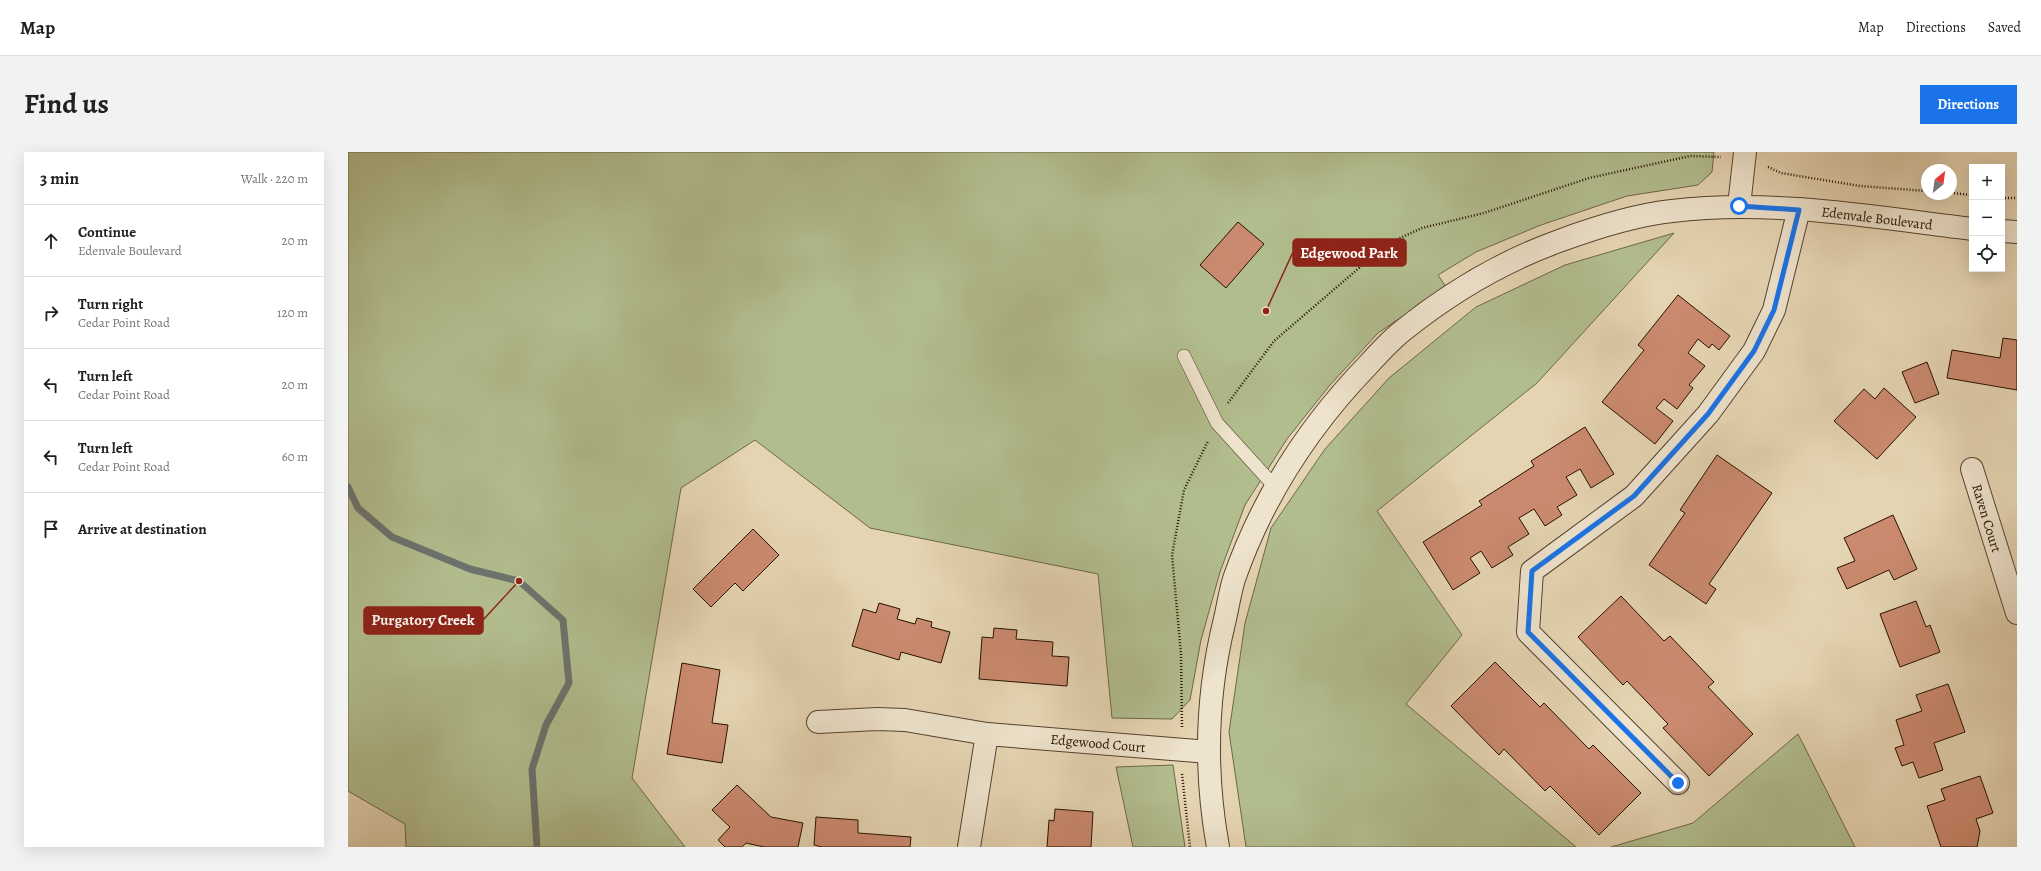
<!DOCTYPE html>
<html lang="en">
<head>
<meta charset="utf-8">
<style>
  :root { --surface:#fff; --page:#f2f2f2; --text:#202124; --muted:#757577; --line:#e0e0e0; --accent:#1a73e8 }
  body { margin:0; font-family:Alegreya,serif; background:var(--page); color:var(--text) }
  .controls { position:absolute; right:12px; top:12px; display:grid; overflow:hidden; border-radius:0px; box-shadow:0 4px 16px #0002 }
  .controls button { width:36px; height:36px; display:grid; place-items:center; padding:0; border:0; border-bottom:1px solid var(--line); background:var(--surface); color:var(--text); font:20px sans-serif }
  .compass { position:absolute; left:1573px; top:12px; width:36px; height:36px; border-radius:50%; background:var(--surface); box-shadow:0 4px 16px #0002; rotate:29deg }
  .stop { position:absolute; width:12px; height:12px; margin:-9px; border:3px solid #1a73e8; border-radius:50%; background:#fff }
  .stop.end { background:#1a73e8; border-color:#fff; box-shadow:0 1px 4px #0008 }
  .list { margin:0; padding:0; list-style:none }
  h2 { display:flex; justify-content:space-between; align-items:center; height:52px; margin:0; padding:0 16px; font-size:17px }
  h2 small { font-size:13px; font-weight:400; color:var(--muted) }
  .list li { display:grid; grid-template-columns:26px 1fr auto; gap:12px; align-items:center; box-sizing:border-box; height:72px; padding:0 16px; border-top:1px solid var(--line) }
  .list b { display:block; font-size:15px; white-space:nowrap }
  .list p { margin:0; font-size:13px; white-space:nowrap; color:var(--muted) }
  .list em { font-size:13px; font-style:normal; color:var(--muted) }
  .icon { flex:none; width:22px; height:22px; fill:none; stroke:currentColor; stroke-width:2; stroke-linecap:round; stroke-linejoin:round }
  .map { position:relative; flex:none; width:1669px; height:695px; overflow:hidden; border-radius:0px }
  header { display:flex; align-items:center; gap:24px; box-sizing:border-box; height:56px; padding:0 20px; background:var(--surface); border-bottom:1px solid var(--line) }
  header strong { font-size:19px }
  nav { display:flex; gap:22px; margin-inline-start:auto; font-size:14px }
  .intro { display:flex; align-items:center; justify-content:space-between; box-sizing:border-box; height:96px; padding:0 24px }
  h1 { margin:0; font-size:28px }
  .button { padding:10px 18px; border-radius:0px; background:var(--accent); color:#fff; font-size:14px; font-weight:700 }
  main { display:flex; gap:24px; padding:0 24px }
  aside { flex:1; background:var(--surface); border-radius:0px; box-shadow:0 4px 16px #0002 }
  .map>svg:first-child { display:block }
  .green { fill:#b2bd8e; stroke:#6c6747 }
  .lines { fill:none; stroke-linecap:round; stroke-linejoin:round }
  .stream { stroke:#6c736e; stroke-width:7 }
  .building { fill:#cb8a6f; stroke:#261100 }
  .service-casing { stroke:#56422c; stroke-width:14 }
  .minor-casing { stroke:#56422c; stroke-width:24 }
  .tertiary-casing { stroke:#56422c; stroke-width:24 }
  .path { stroke:#261100; stroke-width:2.5; stroke-dasharray:1 2; stroke-linecap:butt }
  .service { stroke:#eee3cd; stroke-width:13 }
  .minor { stroke:#eee3cd; stroke-width:22 }
  .tertiary { stroke:#eee3cd; stroke-width:22 }
  .route { stroke:#1a73e8; stroke-width:5 }
  .labels { text-anchor:middle; stroke-width:3; stroke-linejoin:round; paint-order:stroke }
  .street-label { font-size:14px; fill:#261100; stroke:#eee3cd }
  .leader { fill:none; stroke:#8f2418; stroke-width:1.5 }
  .callout-dot { fill:#8f2418; stroke:#eee3cd; stroke-width:1.5 }
  .callout { fill:#8f2418; stroke:#8f2418; stroke-width:1.5 }
  .callout-label { font-size:15px; text-anchor:middle; font-weight:bold; fill:#fff }
</style>
</head>
<body>
<header>
<strong>Map</strong>
<nav><a>Map</a><a>Directions</a><a>Saved</a></nav>
</header>
<div class="intro"><h1>Find us</h1><a class="button">Directions</a></div>
<main>
<aside>
<h2>3 min<small>Walk · 220 m</small></h2>
<ul class="list">
<li><svg class="icon" aria-label="ahead" viewBox="0 0 24 24"><path d="M12 20V5M6 11l6-6 6 6"/></svg><div><b>Continue</b><p>Edenvale Boulevard</p></div><em>20 m</em></li>
<li><svg class="icon" aria-label="right" viewBox="0 0 24 24"><path d="M7 20v-9h11M14 6l5 5-5 5"/></svg><div><b>Turn right</b><p>Cedar Point Road</p></div><em>120 m</em></li>
<li><svg class="icon" aria-label="left" viewBox="0 0 24 24"><path d="M17 20v-9H6M10 6l-5 5 5 5"/></svg><div><b>Turn left</b><p>Cedar Point Road</p></div><em>20 m</em></li>
<li><svg class="icon" aria-label="left" viewBox="0 0 24 24"><path d="M17 20v-9H6M10 6l-5 5 5 5"/></svg><div><b>Turn left</b><p>Cedar Point Road</p></div><em>60 m</em></li>
<li><svg class="icon" aria-label="arrive" viewBox="0 0 24 24"><path d="M6 21V4h12l-3 4 3 4H6"/></svg><div><b>Arrive at destination</b></div></li>
</ul>
</aside>
<div class="map">
<svg width="1669" height="695" viewBox="0 0 1669 695">
  <rect width="100%" height="100%" fill="#e5d4b2"/>
  <filter id="stains"><feTurbulence type="fractalNoise" baseFrequency=".005" numOctaves="4"/><feColorMatrix values="0 0 0 0 .2 0 0 0 0 .09 0 0 0 0 .02 0 0 0 .5 -.17"/></filter>
  <radialGradient id="worn" r=".72"><stop offset=".6" stop-color="#630" stop-opacity="0"/><stop offset="1" stop-color="#630" stop-opacity=".3"/></radialGradient>
  <path class="green" d="M0,0H1366L1364,20L1350,33L1279,44L1193,73L1128,100L1090,123L1098,135L1030,181L982,233L939,287L897,353L872,420L853,488L842,548L824,567L764,566L750,422L522,376L407,288L333,336L284,626L337,695H58L57,672L0,639Z
    M1326,81L1189,231L1029,359L1114,483L1058,552L1228,695H898L881,580L897,471L923,376L977,297L1041,226L1128,155L1217,113Z
    M1450,582L1507,695H1263L1345,671Z
    M825,613L837,695H785L768,615Z"/>
  <g class="lines">
    <path class="stream" d="M0,335L10,356L44,385L122,417L171,429L215,468L221,531L198,573L184,617L189,695"/>
  </g>
  <path class="building" d="M890,70L916,92L878,136L852,113Z
    M1330,143L1382,184L1371,198L1364,192L1361,196L1350,187L1340,201L1357,214L1341,233L1345,236L1329,257L1316,247L1308,256L1325,269L1307,292L1254,250L1296,198L1290,193Z
    M1655,186L1669,188V238L1599,226L1604,198L1652,206Z
    M1579,210L1591,242L1567,251L1554,220Z
    M1536,236L1568,265L1529,307L1486,269L1516,237L1527,247Z
    M1237,275L1266,322L1243,336L1232,317L1218,325L1229,343L1209,355L1214,363L1197,374L1186,357L1171,366L1181,382L1160,395L1165,403L1144,416L1133,399L1122,406L1132,421L1105,438L1075,390L1134,353L1131,349L1186,314L1183,309Z
    M1369,303L1424,341L1361,432L1368,437L1358,452L1301,413L1337,361L1332,358Z
    M1545,363L1569,417L1546,428L1541,418L1499,437L1489,416L1507,409L1496,386Z
    M405,377L431,403L395,439L387,431L363,455L345,437Z
    M1273,444L1316,489L1322,484L1366,530L1360,535L1405,582L1361,624L1315,576L1320,572L1279,529L1275,533L1230,485Z
    M1568,449L1578,475L1582,473L1592,500L1552,515L1532,462Z
    M531,451L552,457L549,467L567,472L569,466L584,470L583,475L602,480L593,511L553,500L551,508L504,494L515,457L528,461Z
    M646,476L669,478L668,487L705,490L704,504L721,505L719,534L631,527L634,485L645,486Z
    M1147,510L1192,555L1196,551L1241,597L1245,593L1293,641L1251,683L1202,634L1197,639L1156,597L1151,603L1103,554Z
    M334,511L372,518L364,571L380,573L374,611L319,602Z
    M1600,532L1617,580L1586,591L1595,618L1571,626L1565,610L1554,614L1547,596L1556,593L1548,568L1574,559L1568,543Z
    M1632,624L1645,661L1628,667L1632,679L1629,695H1593L1579,654L1597,648L1593,637Z
    M389,633L423,665L455,671L450,695H416L398,691L394,695H377L370,688L382,675L364,658Z
    M707,657L745,660L743,695H699L701,668L706,669Z
    M468,665L510,668V681L563,685L562,695H474L466,693Z"/>
  <g class="lines">
    <defs>
      <path id="service" d="M836,204L869,271L928,336"/>
      <path id="minor" d="M1391,54L1397,0
        M1624,317L1669,461
        M470,570L529,567L557,568L639,582L861,600
        M1330,631L1180,480L1184,419L1286,344L1360,262L1406,199L1426,158L1451,57
        M621,695L639,582"/>
      <path id="tertiary" d="M1654,79L1669,80
        M870,695C856,618 858,543 877,467C880,454 882,440 886,427C914,347 961,274 1020,213C1030,202 1041,190 1053,180C1100,142 1153,110 1211,89C1246,76 1287,63 1324,59C1424,47 1525,65 1624,77"/>
    </defs>
    <use href="#service" class="service-casing"/>
    <use href="#minor" class="minor-casing"/>
    <use href="#tertiary" class="tertiary-casing"/>
    <path class="path" d="M1420,15L1433,21L1512,34L1579,39
      M1603,41L1624,43
      M1654,46H1669
      M880,251L926,189L1039,92L1074,76L1136,61L1241,26L1342,4L1373,5
      M834,575L833,502L824,403L836,338L860,289
      M834,622L842,695"/>
    <use href="#service" class="service"/>
    <use href="#minor" class="minor"/>
    <use href="#tertiary" class="tertiary"/>
  </g>
  <g class="lines">
    <path class="route" d="M1330,631L1180,480L1184,419L1286,344L1360,262L1406,199L1426,158L1451,58L1391,54"/>
  </g>
  <g class="labels">
    <g class="street-label">
      <text transform="translate(1529 66) rotate(7)" y="5">Edenvale Boulevard</text>
      <text transform="translate(1639 366) rotate(73)" y="5">Raven Court</text>
      <text transform="translate(750 591) rotate(5)" y="5">Edgewood Court</text>
    </g>
  </g>
  <path class="leader" d="M918 159L945 100M171 429L135 468"/>
  <g class="callout-dot">
    <circle cx="918" cy="159" r="4"/>
    <circle cx="171" cy="429" r="4"/>
  </g>
  <g class="callout">
    <rect x="945" y="87" width="113" height="27" rx="4"/>
    <rect x="16" y="455" width="119" height="27" rx="4"/>
  </g>
  <g class="callout-label">
    <text x="1001" y="106">Edgewood Park</text>
    <text x="75" y="473">Purgatory Creek</text>
  </g>
  <rect width="100%" height="100%" filter="url(#stains)"/>
  <rect width="100%" height="100%" fill="url(#worn)"/>
</svg>
<div class="controls">
<button>+</button>
<button>−</button>
<button><svg class="icon" aria-label="locate" viewBox="0 0 24 24"><circle cx="12" cy="12" r="6"/><path d="M12 2v4M12 18v4M2 12h4M18 12h4"/></svg></button>
</div>
<svg class="compass" viewBox="-18 -18 36 36"><path d="M0-13l5 13h-10z" fill="#e53935"/><path d="M0 13l5-13h-10z" fill="#757577"/></svg>
<div class="stop" style="left:1391px;top:54px"></div>
<div class="stop end" style="left:1330px;top:631px"></div>
</div>
</main>
</body>
</html>
